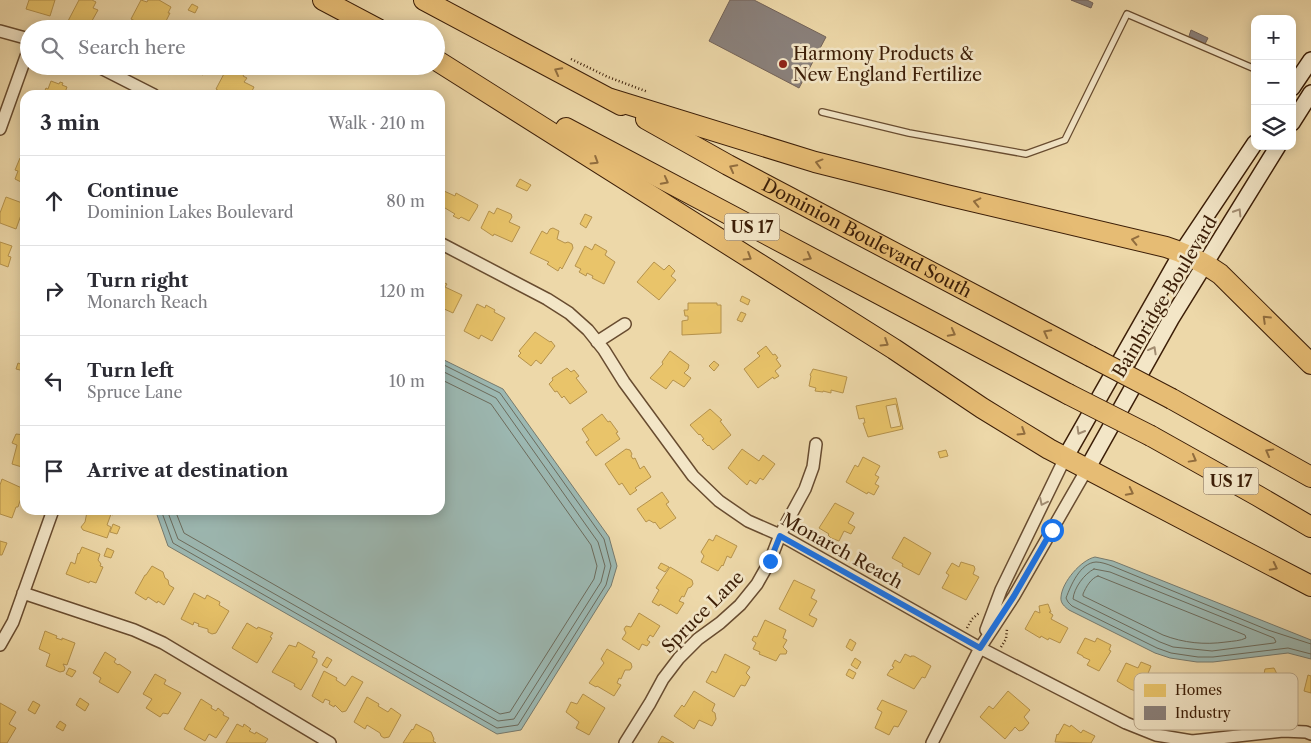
<!DOCTYPE html>
<html lang="en">
<head>
<meta charset="utf-8">
<style>
  :root { --surface:#fff; --page:#f2f2f3; --text:#2b2b33; --muted:#7c7c81; --line:#e1e1e2 }
  body { margin:0; font-family:"Libre Caslon Text",serif; background:var(--page); color:var(--text) }
  .controls { position:absolute; right:15px; top:15px; display:grid; overflow:hidden; border-radius:10px; box-shadow:0 2px 12px #0003 }
  .controls button { width:45px; height:45px; display:grid; place-items:center; padding:0; border:0; border-bottom:1px solid var(--line); background:var(--surface); color:var(--text); font:25px sans-serif }
  .stop { position:absolute; width:15px; height:15px; margin:-11px; border:4px solid #1a73e8; border-radius:50%; background:#fff }
  .stop.end { background:#1a73e8; border-color:#fff; box-shadow:0 1px 5px #0008 }
  .list { margin:0; padding:0; list-style:none }
  h2 { display:flex; justify-content:space-between; align-items:center; height:65px; margin:0; padding:0 20px; font-size:21px }
  h2 small { font-size:16px; font-weight:400; color:var(--muted) }
  .list li { display:grid; grid-template-columns:32px 1fr auto; gap:15px; align-items:center; box-sizing:border-box; height:90px; padding:0 20px; border-top:1px solid var(--line) }
  .list b { display:block; font-size:19px; white-space:nowrap }
  .list p { margin:0; font-size:16px; white-space:nowrap; color:var(--muted) }
  .list em { font-size:16px; font-style:normal; color:var(--muted) }
  .icon { flex:none; width:28px; height:28px; fill:none; stroke:currentColor; stroke-width:2; stroke-linecap:round; stroke-linejoin:round }
  .map { position:relative; flex:none; width:1311px; height:743px; overflow:hidden }
  .search { position:absolute; background:var(--surface); box-shadow:0 2px 12px #0003; left:20px; top:20px; width:425px; height:55px; display:flex; align-items:center; gap:12px; box-sizing:border-box; padding:0 18px; border-radius:28px; color:var(--muted); font-size:19px }
  .panel { position:absolute; background:var(--surface); box-shadow:0 2px 12px #0003; left:20px; top:90px; width:425px; height:425px; border-radius:15px }
  .map>svg:first-child { display:block }
  .water { fill:#9cb8b2; stroke:#767a6e }
  .homes { fill:#e9c46a; stroke:#b5924c; fill-rule:evenodd }
  .industry { fill:#8a817c; stroke:#736359 }
  .lines { fill:none; stroke-linecap:round; stroke-linejoin:round }
  .shore { stroke:#6c6b5c; stroke-width:1 }
  .service-casing { stroke:#684c30; stroke-width:8 }
  .minor-casing { stroke:#684c30; stroke-width:14 }
  .secondary-casing { stroke:#3c1e07; stroke-width:18 }
  .motorway-casing { stroke:#3c1e07; stroke-width:22 }
  .path { stroke:#3c1e07; stroke-width:2.5; stroke-dasharray:1 2.5; stroke-linecap:butt }
  .service { stroke:#f3e6c7; stroke-width:5.5 }
  .minor { stroke:#f3e6c7; stroke-width:11 }
  .secondary { stroke:#f3e6c7; stroke-width:15 }
  .motorway { stroke:#e6bc74; stroke-width:20 }
  .motorway-bridge-casing { stroke:#3c1e07; stroke-width:22; stroke-linecap:butt }
  .motorway-bridge { stroke:#e6bc74; stroke-width:20 }
  .oneway { stroke:#916d3e }
  .oneway2 { stroke:#a18c71 }
  .route { stroke:#1a73e8; stroke-width:6 }
  .poi-dot { fill:#8f2418; stroke:#f3e6c7; stroke-width:2 }
  .labels { text-anchor:middle; stroke-width:5; stroke-linejoin:round; paint-order:stroke }
  .shield { fill:#f3e6c7; stroke:#735a41; stroke-width:1 }
  .shield-label { font-size:16px; font-weight:bold; fill:#3c1e07 }
  .poi-label { font-size:18px; fill:#3c1e07; stroke:#f3e6c7; text-anchor:start }
  .street-label { font-size:18px; fill:#3c1e07; stroke:#f3e6c7 }
  .key { fill:#f3e6c7; stroke:#bcaa8d; stroke-width:1 }
  .key-label { font-size:14px; fill:#3c1e07 }
</style>
</head>
<body>
<div class="map">
<svg width="1311" height="743" viewBox="0 0 1311 743">
  <rect width="100%" height="100%" fill="#edd8a9"/>
  <filter id="stains"><feTurbulence type="fractalNoise" baseFrequency=".004" numOctaves="4"/><feColorMatrix values="0 0 0 0 .2 0 0 0 0 .09 0 0 0 0 .02 0 0 0 .5 -.17"/></filter>
  <radialGradient id="worn" r=".72"><stop offset=".6" stop-color="#630" stop-opacity="0"/><stop offset="1" stop-color="#630" stop-opacity=".3"/></radialGradient>
  <path class="water" d="M440,358L503,389L609,537L617,566L611,586L521,730L497,734L168,546L156,512V510H440Z
    M1095,557L1113,561L1311,640V659L1288,653L1213,662H1197L1170,658L1155,653L1069,610C1065,607 1060,603 1061,597C1062,582 1081,560 1095,557Z"/>
  <path class="homes" d="M29,0H55L50,16L26,9Z
    M79,0H92L96,2L93,8L98,10L88,28L81,24L78,28L68,21Z
    M141,0L147,2L148,0H159L171,7L168,13H170L162,29L156,26L153,29L148,26L149,24L145,22L143,25L131,19Z
    M192,4L198,7L195,13L188,10Z
    M193,66H207L203,75L191,69Z
    M236,66L246,71L243,76L247,78L244,82L254,87L250,95H225L216,89L227,68L234,70Z
    M51,81L59,84L60,82L63,83L62,85L67,87L64,95H43L46,88L48,89Z
    M20,158L25,160V184L15,179L18,171L15,170Z
    M520,179L531,185L527,191L516,186Z
    M444,191L455,196L456,193L478,205L477,208L469,221L461,217L459,219L453,216L455,214L440,205V197Z
    M6,197L25,204L16,229L0,223V213Z
    M497,208L511,214L512,217L509,222L520,227L512,242L494,234L493,236L481,228L489,211L494,214Z
    M585,214L592,217L586,228L580,224Z
    M553,228L559,231L557,239L565,243L568,242L572,244L573,248L562,269L560,267L558,271L547,264L549,262L530,253L542,231L547,234L550,229Z
    M0,242L12,246L8,256L11,257L8,267L0,264Z
    M595,244L607,251L605,255L615,262L604,284L592,278L593,276L587,273L586,276L579,272L581,269L575,266L585,246L592,250Z
    M654,262L664,270L669,265L675,271L671,276L676,280L659,300L637,282Z
    M440,281L447,284L445,287L462,295L453,313L442,308L440,310Z
    M742,296L750,300L748,305L740,301Z
    M688,303H717V305H721V333L682,335V321L688,320V316H685L684,310H688Z
    M477,304L485,308L486,305L495,310L494,312L505,318L492,341L481,335L479,339L464,331Z
    M741,312L746,314L742,322L737,320Z
    M535,332L550,342L551,341L555,346L541,364L536,360L531,366L518,356L521,353L519,351Z
    M766,346L773,355L775,354L778,358L776,359L781,366L775,371L779,376L774,379L773,377L758,388L744,369L760,356L757,353Z
    M670,351L689,365L688,369L684,373L691,378L684,387L673,380L666,389L650,378L663,364L662,362Z
    M714,361L719,365L714,371L709,366Z
    M18,363L25,366L24,371L16,369Z
    M567,368L571,372L574,370L579,376L576,378L587,392L570,404L564,396L562,398L557,391L555,392L549,384L553,380L552,378Z
    M813,369L847,377L843,393L831,390V393L823,391V392L815,391L816,388L809,386L811,376L810,375Z
    M896,398L903,429L868,437L863,423H865L864,418L859,419L856,406ZM896,404L901,426L891,428L886,406Z
    M710,409L722,420L720,421L731,435L713,450L709,445L708,446L702,440L704,439L700,434L699,435L690,425Z
    M602,414L608,422L610,421L618,432L616,433L620,439L596,456L586,442L589,440L582,429Z
    M16,434L25,435V468L12,464L17,445L12,443Z
    M626,449L630,450L632,454L631,456L633,459L635,458L640,469L644,466L651,477L635,488L637,490L630,495L622,483L619,485L605,464Z
    M742,449L759,461L763,455L775,464L763,480L760,478L756,484L750,480L747,485L728,468Z
    M946,450L948,456L940,458L938,452Z
    M863,457L880,466L875,475L879,477L875,484L879,486L874,495L868,492L867,494L846,482L855,465L858,467Z
    M2,479L24,489L18,507H16L12,518L0,514V485Z
    M662,492L669,502L666,504L676,518L660,529L655,522L654,523L649,520L646,522L637,509Z
    M835,503L854,513L848,523L855,527L851,534L844,531L839,541L831,538L828,535L829,534L819,528Z
    M90,510H115L113,515L111,514L107,525L111,527L107,538L83,530L81,527L85,522L87,512L89,513Z
    M113,524L120,527L117,534L110,532Z
    M716,535L737,546L731,558L727,556L723,566L722,565L718,571L701,562L704,556L701,552L709,539L713,541Z
    M904,537L931,553L919,575L902,566L903,564L892,558Z
    M0,541L7,543L2,555H0Z
    M82,547L100,554L98,560L101,564L100,566L103,567L96,583L90,581L89,583L66,574L71,562L75,564L78,553L79,554Z
    M107,548L114,551L111,558L104,556Z
    M961,562L974,566L975,569L973,574L979,577L966,600L942,588L949,575L946,573L952,563L959,567Z
    M661,563L669,567L665,572L658,568Z
    M152,566L163,572L165,578L168,580L169,585L174,588L164,605L158,601L157,603L148,597L146,600L135,593L145,575H146Z
    M670,567L692,580L693,584L691,587L688,588L684,597L682,596L679,601L684,603L677,614L660,604L659,606L652,602L659,590L656,588Z
    M794,580L815,590L811,598L817,601L809,615L817,619L813,627L779,609Z
    M194,593L205,599L207,595L220,602L219,605L229,611L216,633L212,634L208,632V629L198,626L199,624L194,622L193,625L181,619Z
    M1048,604L1051,612H1049L1053,615L1051,619L1068,628L1060,643L1049,638L1048,640L1041,636L1040,638L1025,629L1035,611L1040,613L1039,606Z
    M639,613L660,626L653,637L650,635L647,640L650,642L647,646L642,644L639,650L622,639L626,633L624,629L626,626L631,627Z
    M765,620L786,630L783,638L787,640L783,647L787,651L786,654H780L776,661L759,654L760,652L753,649L756,643L752,640L754,636L757,637Z
    M247,623L257,629L258,627L273,633L270,637L272,638L257,663L232,648Z
    M45,631L57,636L56,638L62,640V638L75,643L67,665L63,664L65,668L64,671L60,672L46,666L50,654L39,649Z
    M1085,638L1095,642L1097,638L1111,645L1109,650L1111,651L1099,671L1087,665L1090,660L1083,657V656L1077,653Z
    M850,639L856,643L852,651L846,647Z
    M298,642L315,652L312,657L317,659V662L301,690L294,686L295,684L272,672L289,645L296,647Z
    M607,649L631,663L632,667L630,670H625L621,679L619,678L617,683L621,685L614,696L597,686L596,687L589,683L604,663L601,659Z
    M105,652L116,659L114,662L118,665L119,664L131,672L118,693L99,682L101,678L93,673Z
    M725,654L750,667L746,673L750,677L745,686L741,685L734,697L706,682L712,671L716,673Z
    M905,654L911,657V656H914L931,666L925,678L922,677L914,689L887,675L891,669L892,670L894,667L892,666L895,660L900,663Z
    M327,657L332,660L327,668L322,665Z
    M855,658L861,662L857,669L851,665Z
    M1141,662L1151,666L1147,676L1158,681L1151,695L1139,689L1138,692L1130,689L1117,681L1126,663L1138,668Z
    M69,668L76,671L72,677L66,674Z
    M1274,668L1277,674L1279,696L1259,698L1257,695L1258,699L1247,700L1244,677L1264,674L1265,669Z
    M849,669L856,673L853,679L846,675Z
    M324,671L337,678L336,680L345,686L352,676L363,682L346,711L342,712L335,705L334,707L329,704L330,701L325,699L323,703L312,696Z
    M155,674L166,680L164,684L181,693L168,714L163,713L160,717L146,708L152,699L143,694Z
    M1308,675L1311,676V693L1304,691Z
    M694,691L715,704L712,711L715,713L716,719L712,726L699,720L694,729L674,716L682,705L684,707Z
    M1008,691L1030,710L1024,717L1029,723L1023,730L1019,731L1015,727L1005,739L980,717L989,706L993,709Z
    M583,694L605,708L589,735L576,728L579,722L566,712L571,702L577,704Z
    M367,697L379,704L378,706L388,712L391,708L401,715L389,737L384,738L381,736L380,733L367,725L365,729L354,722Z
    M80,698L89,704L85,711L76,705Z
    M201,699L212,706L211,708L216,711L218,708L224,713L223,715L229,718L216,738L209,734L205,741L184,729Z
    M882,700L907,711L898,727L894,726L889,735L875,728L882,712L877,709Z
    M33,701L40,705L35,714L28,710Z
    M0,703L16,712L9,724L16,728L7,743H0Z
    M60,721L66,725L63,731L56,727Z
    M237,724L243,727L244,724L251,729L249,731L255,734L256,732L268,739L265,743H226Z
    M416,724L431,732L434,739L433,741L436,743H403L412,729L413,730Z
    M1064,724L1070,727L1071,725L1081,733L1083,730L1095,736L1091,743L1055,742L1057,734L1058,735Z
    M662,736L674,743H658Z"/>
  <path class="industry" d="M730,0H754L826,37L799,88L709,41Z
    M1071,0H1087L1093,3L1091,8Z
    M1191,30L1208,38L1205,44L1189,36Z"/>
  <g class="lines">
    <path class="shore" d="M161,510L173,543L497,728L518,725L606,585L611,566L604,539L500,393L440,363
      M167,510L178,539L498,721L514,719L601,582L605,566L598,542L496,398L440,370
      M175,510L184,533L500,714L510,712L594,579L597,566L591,545L491,404L440,379
      M1094,569L1110,572L1274,638L1276,642L1274,643L1212,651L1173,647L1160,642L1073,599C1074,588 1084,574 1094,569Z
      M1098,576L1245,635L1246,638C1240,641 1233,641 1226,642C1204,645 1184,643 1163,635L1083,596V594C1086,587 1091,578 1098,576Z
      M1311,644L1268,630L1112,566C1107,564 1101,562 1096,562C1080,563 1071,585 1066,598L1068,602L1072,606L1157,648L1171,653L1198,657H1213L1288,648L1311,654"/>
    <defs>
      <path id="service" d="M822,112L909,133L1026,154L1065,140L1127,14L1255,69"/>
      <path id="minor" d="M0,31L29,39
        M97,66L154,95
        M0,129L29,48
        M440,243L547,299L569,313L588,330L604,350L624,382L693,476L719,501L748,521L780,535L980,648L1126,723L1156,735L1192,741L1283,731L1306,732L1311,734
        M597,342L625,324
        M23,593L134,630L163,643L330,743
        M986,630L1001,590L1065,458
        M0,645L13,622L53,510
        M625,743L650,703L663,679L679,658L698,639L720,623L740,605L757,584L770,561L780,535L805,489L813,467L816,444
        M932,743L980,648L1014,596L1087,469"/>
      <path id="secondary" d="M1292,88L1311,60
        M1292,123L1311,93
        M1065,458L1182,252L1255,143
        M1087,469L1171,319L1278,146"/>
      <g id="motorway">
        <path d="M323,0L378,29"/>
        <path d="M424,0L621,105"/>
        <path d="M436,60L894,349L982,408L1049,449L1311,586"/>
        <path d="M611,99L815,162L946,195L1166,247C1185,253 1203,262 1220,274L1311,364"/>
        <path id="s1" d="M646,119L728,165L1090,356"/>
        <path d="M566,128L1068,394"/>
        <path d="M1172,399L1311,477"/>
        <path d="M1151,436L1258,496L1311,527"/>
      </g>
    </defs>
    <use href="#service" class="service-casing"/>
    <use href="#minor" class="minor-casing"/>
    <use href="#secondary" class="secondary-casing"/>
    <use href="#motorway" class="motorway-casing"/>
    <path class="path" d="M571,59L608,77L648,92
      M967,628L972,619L979,613
      M1001,647L1006,639L1007,629"/>
    <use href="#service" class="service"/>
    <use href="#minor" class="minor"/>
    <use href="#secondary" class="secondary"/>
    <use href="#motorway" class="motorway"/>
    <defs>
      <path id="motorway-bridge" d="M1090,356L1172,399
        M1068,394L1151,436"/>
    </defs>
    <use href="#motorway-bridge" class="motorway-bridge-casing"/>
    <use href="#motorway-bridge" class="motorway-bridge"/>
  </g>
  <defs><path id="oneway-chevron" d="M-2-3.5L2.5 0L-2 3.5" fill="none" stroke-width="1.6" stroke-linecap="round" stroke-linejoin="round" transform="scale(1.25)"/></defs>
  <g class="oneway">
    <use href="#oneway-chevron" transform="translate(558 71) rotate(-152)"/>
    <use href="#oneway-chevron" transform="translate(595 161) rotate(32)"/>
    <use href="#oneway-chevron" transform="translate(819 163) rotate(-165)"/>
    <use href="#oneway-chevron" transform="translate(733 168) rotate(-152)"/>
    <use href="#oneway-chevron" transform="translate(665 181) rotate(28)"/>
    <use href="#oneway-chevron" transform="translate(977 202) rotate(-167)"/>
    <use href="#oneway-chevron" transform="translate(1135 240) rotate(-167)"/>
    <use href="#oneway-chevron" transform="translate(748 257) rotate(32)"/>
    <use href="#oneway-chevron" transform="translate(808 257) rotate(28)"/>
    <use href="#oneway-chevron" transform="translate(1266 319) rotate(-136)"/>
    <use href="#oneway-chevron" transform="translate(952 333) rotate(28)"/>
    <use href="#oneway-chevron" transform="translate(1047 333) rotate(-152)"/>
    <use href="#oneway-chevron" transform="translate(885 343) rotate(32)"/>
    <use href="#oneway-chevron" transform="translate(1022 432) rotate(32)"/>
    <use href="#oneway-chevron" transform="translate(1269 452) rotate(-151)"/>
    <use href="#oneway-chevron" transform="translate(1193 459) rotate(29)"/>
    <use href="#oneway-chevron" transform="translate(1130 492) rotate(27)"/>
    <use href="#oneway-chevron" transform="translate(1274 567) rotate(27)"/>
  </g>
  <g class="oneway2">
    <use href="#oneway-chevron" transform="translate(1238 212) rotate(-58)"/>
    <use href="#oneway-chevron" transform="translate(1153 350) rotate(-61)"/>
    <use href="#oneway-chevron" transform="translate(1080 431) rotate(120)"/>
    <use href="#oneway-chevron" transform="translate(1043 502) rotate(116)"/>
  </g>
  <g class="lines">
    <path class="route" d="M770,561L780,536L980,648L1014,596L1052,530"/>
  </g>
  <circle class="poi-dot" cx="783" cy="64" r="5"/>
  <g class="labels">
    <g class="shield">
      <rect x="724.5" y="213.5" width="55" height="27" rx="4"/>
      <rect x="1203.5" y="467.5" width="55" height="27" rx="4"/>
    </g>
    <g class="shield-label">
      <text x="752" y="233">US 17</text>
      <text x="1231" y="487">US 17</text>
    </g>
    <g class="poi-label">
      <text x="793" y="60">Harmony Products &amp;<tspan x="793" dy="21">New England Fertilize</tspan></text>
    </g>
    <g class="street-label">
      <text dy="6" stroke="none"><textPath href="#s1" startOffset="251">Dominion Boulevard South</textPath></text>
      <text transform="translate(1165 297) rotate(-59)" y="6">Bainbridge Boulevard</text>
      <text transform="translate(842 551) rotate(29)" y="6">Monarch Reach</text>
      <text transform="translate(703 612) rotate(-45)" y="6">Spruce Lane</text>
    </g>
  </g>
  <rect x="1134" y="673" width="164" height="57" rx="8" class="key"/>
  <rect x="1144" y="684" width="22" height="13" fill="#e9c46a"/>
  <rect x="1144" y="706" width="22" height="14" fill="#8a817c"/>
  <g class="key-label">
    <text x="1175" y="695">Homes</text>
    <text x="1175" y="718">Industry</text>
  </g>
  <rect width="100%" height="100%" filter="url(#stains)"/>
  <rect width="100%" height="100%" fill="url(#worn)"/>
</svg>
<div class="controls">
<button>+</button>
<button>−</button>
<button><svg class="icon" aria-label="layers" viewBox="0 0 24 24"><path d="M12 4l9 5-9 5-9-5zM3 14l9 5 9-5"/></svg></button>
</div>
<div class="stop" style="left:1052px;top:530px"></div>
<div class="stop end" style="left:770px;top:561px"></div>
<div class="search"><svg class="icon" aria-label="search" viewBox="0 0 24 24"><circle cx="10" cy="10" r="6"/><path d="M15 15l6 6"/></svg>Search here</div>
<section class="panel">
<h2>3 min<small>Walk · 210 m</small></h2>
<ul class="list">
<li><svg class="icon" aria-label="ahead" viewBox="0 0 24 24"><path d="M12 20V5M6 11l6-6 6 6"/></svg><div><b>Continue</b><p>Dominion Lakes Boulevard</p></div><em>80 m</em></li>
<li><svg class="icon" aria-label="right" viewBox="0 0 24 24"><path d="M7 20v-9h11M14 6l5 5-5 5"/></svg><div><b>Turn right</b><p>Monarch Reach</p></div><em>120 m</em></li>
<li><svg class="icon" aria-label="left" viewBox="0 0 24 24"><path d="M17 20v-9H6M10 6l-5 5 5 5"/></svg><div><b>Turn left</b><p>Spruce Lane</p></div><em>10 m</em></li>
<li><svg class="icon" aria-label="arrive" viewBox="0 0 24 24"><path d="M6 21V4h12l-3 4 3 4H6"/></svg><div><b>Arrive at destination</b></div></li>
</ul>
</section>
</div>
</body>
</html>
